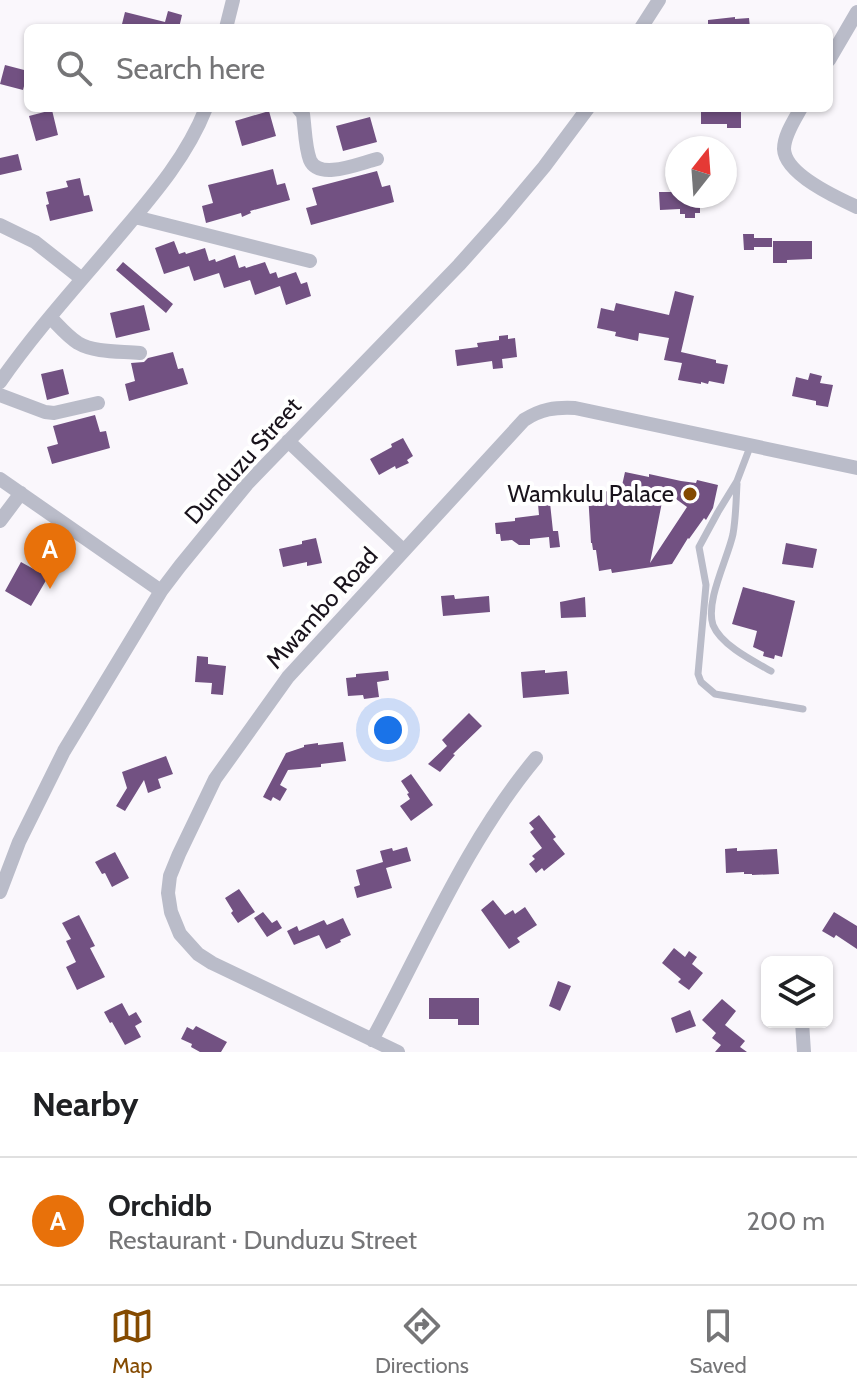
<!DOCTYPE html>
<html lang="en">
<head>
<meta charset="utf-8">
<style>
  :root { --surface:#fff; --page:#f6f6f6; --text:#202124; --muted:#757577; --line:#e0e0e0; --accent:#844a00 }
  body { margin:0; font-family:Cabin,sans-serif; background:var(--page); color:var(--text) }
  .controls { position:absolute; right:24px; bottom:24px; display:grid; overflow:hidden; border-radius:12px; box-shadow:0 2px 6px #0004 }
  .controls button { width:72px; height:72px; display:grid; place-items:center; padding:0; border:0; border-bottom:2px solid var(--line); background:var(--surface); color:var(--text); font:40px sans-serif }
  .compass { position:absolute; left:665px; top:136px; width:72px; height:72px; border-radius:50%; background:var(--surface); box-shadow:0 2px 6px #0004; rotate:17deg }
  .you { position:absolute; left:388px; top:730px; width:28px; height:28px; margin:-20px; border:6px solid #fff; border-radius:50%; background:#1a73e8; box-shadow:0 0 0 12px #1a73e833 }
  .badge { display:grid; place-items:center; width:52px; height:52px; border-radius:50%; background:var(--accent); color:#fff; font-size:26px; font-weight:700 }
  .pin { position:absolute; translate:-50% -66px; filter:drop-shadow(0 2px 4px #0008) }
  .pin::after { content:''; position:absolute; top:42px; width:28px; height:24px; background:inherit; clip-path:polygon(0 0,100% 0,50% 100%) }
  .list { margin:0; padding:0; list-style:none }
  h2 { display:flex; justify-content:space-between; align-items:center; height:104px; margin:0; padding:0 32px; font-size:34px }
  h2 small { font-size:26px; font-weight:400; color:var(--muted) }
  .list li { display:grid; grid-template-columns:52px 1fr auto; gap:24px; align-items:center; box-sizing:border-box; height:128px; padding:0 32px; border-top:2px solid var(--line) }
  .list b { display:block; font-size:30px; white-space:nowrap }
  .list p { margin:0; font-size:26px; white-space:nowrap; color:var(--muted) }
  .list em { font-size:26px; font-style:normal; color:var(--muted) }
  .icon { flex:none; width:44px; height:44px; fill:none; stroke:currentColor; stroke-width:2; stroke-linecap:round; stroke-linejoin:round }
  .map { position:relative; flex:none; width:857px; height:1052px; overflow:hidden }
  .search { position:absolute; background:var(--surface); box-shadow:0 2px 6px #0004; left:24px; right:24px; top:24px; height:88px; display:flex; align-items:center; gap:20px; box-sizing:border-box; padding:0 28px; border-radius:12px; color:var(--muted); font-size:30px }
  .sheet { height:232px; background:var(--surface) }
  nav { display:flex; justify-content:space-around; align-items:center; box-sizing:border-box; height:112px; border-top:2px solid var(--line); background:var(--surface); font-size:22px; color:var(--muted) }
  nav a { display:grid; justify-items:center; gap:4px }
  nav .on { color:var(--accent) }
  .map>svg:first-child { display:block }
  .building { fill:#725182; fill-rule:evenodd }
  .lines { fill:none; stroke-linecap:round; stroke-linejoin:round }
  .service { stroke:#babcc9; stroke-width:7 }
  .minor { stroke:#babcc9; stroke-width:14 }
  .poi-dot { fill:#844a00; stroke:#fff; stroke-width:3 }
  .labels { text-anchor:middle; stroke-width:8; stroke-linejoin:round; paint-order:stroke }
  .street-label { font-size:24px; fill:#19131c; stroke:#fff }
  .poi-label { font-size:24px; fill:#19131c; stroke:#fff; text-anchor:end }
</style>
</head>
<body>
<div class="map">
<svg width="857" height="1052" viewBox="0 0 857 1052">
  <rect width="100%" height="100%" fill="#faf7fc"/>
  <path class="building" d="M168,11L182,15L179,28H121L125,12L165,22Z
    M735,17V19L749,18L750,28H708V20Z
    M5,65L28,71L23,90L0,84Z
    M701,108H741V128H727V124H701Z
    M52,110L58,135L36,141L29,116Z
    M269,111L276,136L242,146L235,121Z
    M370,117L377,142L343,151L336,126Z
    M18,154L22,170L0,175V158Z
    M273,169L277,185L285,183L290,200L250,211L251,213L242,217L241,213L206,223L202,206L213,203L208,185Z
    M377,171L382,187L390,185L394,202L311,225L306,208L317,205L312,188Z
    M80,178L84,196L89,195L93,211L50,221L46,205L49,204L46,192L68,187L66,181Z
    M659,192H677V196H700V213H695V218H685V214H680V209L660,210Z
    M743,234H754V238H772V247H754V250H744Z
    M174,241L179,254L185,252L186,254L205,248L209,261L215,259L216,262L235,255L239,268L245,266L246,268L265,262L270,274L276,272L278,278L296,272L301,284L307,282L311,296L286,305L280,286L255,295L250,280L224,288L219,273L194,281L189,266L164,274L155,248Z
    M773,241H812V259L787,260V263H773Z
    M123,262L173,304L166,313L116,270Z
    M675,291L694,296L681,352L716,360V363L728,365L724,384L709,381L708,384L701,382V384L678,380L682,363L664,360L669,338L639,333L638,341L615,336L616,332L597,328L601,308L614,311L616,303L669,315Z
    M144,305L150,330L116,338L110,313Z
    M508,335V339L515,338L517,357L502,359L503,368L493,369L492,361L457,366L455,350L478,347L477,343L499,340V336Z
    M173,352L178,369L183,368L188,384L129,401L125,384L135,381L131,363L144,362L148,358Z
    M63,369L69,394L47,400L41,374Z
    M810,373L822,376L820,383L833,385L828,407L816,405V401L792,396L796,377L808,380Z
    M95,415L100,432L106,431L110,448L52,464L47,447L58,444L53,426Z
    M403,438L413,456L407,460L409,463L396,469L395,466L379,475L370,459L392,447L391,444Z
    M625,472L649,477V474L681,481L696,483L697,480L718,485L713,508L706,520L704,518L689,539L688,538L672,564L612,573L611,569L599,571L596,550H593L592,543H591L588,493L621,490ZM663,497L676,499L687,507L650,563Z
    M550,503L553,531H558L560,547L550,548L549,537L530,539V545H519L512,540L501,541L500,534H496L495,523L515,521V518L539,515L538,504Z
    M316,538L322,563L307,566V562L283,567L279,549L302,544V541Z
    M786,543L817,549L813,568L782,564Z
    M21,562L48,577L31,606L5,591Z
    M743,587L795,601L782,657L775,655L774,659L763,656L764,652L753,647L757,631L732,624Z
    M454,595L455,599L489,596L490,612L443,616L441,596Z
    M585,597L586,617L561,618L560,602Z
    M197,656L208,657V664L226,666L223,695L211,694L212,683L195,682Z
    M545,670V673L567,671L569,694L523,698L521,672Z
    M388,671L389,680L377,682L379,697L364,699L363,695L348,696L346,678L356,677V674Z
    M469,713L482,726L453,754L455,755L440,772L428,764L447,746L442,740Z
    M343,742L346,761L321,764V767L288,770L280,785L287,789L280,801L273,797L271,801L263,797L286,753L304,747V745L318,743V745Z
    M166,756L173,774L158,779L161,788L148,793L144,780L125,811L116,806L127,788L122,772Z
    M411,774L433,805L411,821L400,806L410,799L407,794L409,793L401,781Z
    M539,815L556,837L553,839L565,854L544,871L542,868L536,873L529,864L535,859L532,856L542,848L530,832L534,829L529,823Z
    M407,847L411,861L386,868L392,888L357,898L354,887L360,885L356,870L383,862L380,851L392,848L393,851Z
    M737,848V851L777,849L779,874L752,875V874H744V872L726,873L725,849Z
    M115,852L129,878L112,887L105,873L102,874L95,862Z
    M239,889L255,912L238,923L231,913L233,911L225,898Z
    M493,900L505,915L513,910L515,914L525,907L537,925L517,938L520,942L509,949L481,910Z
    M263,912L272,923L277,920L282,928L267,937L254,918Z
    M834,912L857,926V949L836,935L834,938L822,931Z
    M79,915L95,946L90,948L105,977L77,990L66,967L76,962L66,941L71,939L62,923Z
    M343,918L351,935L340,940L341,942L326,949L319,935L294,945L287,931L297,926L299,931L324,920L327,925Z
    M674,948L685,957L689,951L697,957L692,964L703,973L689,990L678,982L681,979L662,963Z
    M558,981L571,986L560,1011L549,1006Z
    M429,998H479V1025H458V1019H429Z
    M722,999L736,1011L725,1025L745,1041L740,1047L747,1052H715L721,1045L712,1038L716,1033L702,1020Z
    M122,1003L129,1016L136,1012L142,1022L135,1026L141,1037L125,1045L112,1022L110,1023L104,1012Z
    M690,1010L696,1026L676,1033L671,1018Z
    M196,1026L227,1042L221,1052H200L191,1047L192,1044L181,1039L187,1027L193,1030Z"/>
  <g class="lines">
    <path class="service" d="M750,447L737,481L718,512L699,547L706,585L698,674L701,682L715,694L803,709
      M737,484C736,500 736,517 733,534C728,558 705,601 713,625C721,645 753,661 771,671"/>
    <path class="minor" d="M226,28L233,0
      M641,28L659,0
      M829,60L857,12
      M298,108L303,114C305,128 305,147 310,160C319,181 360,163 377,159
      M801,108C795,119 784,135 784,149C785,174 837,198 857,207
      M135,217L310,261
      M0,225L35,242L82,279
      M50,317C59,326 67,336 78,343C95,353 121,351 140,353
      M0,382C34,333 74,289 112,244C148,201 185,161 206,108
      M0,395L45,412L54,413L98,403
      M288,441L403,550
      M0,479L161,591
      M0,521L21,493
      M0,892L19,842L64,751L161,591L180,566L247,484L459,265L502,217L544,167L588,108
      M802,1022L804,1052
      M372,1040C424,945 466,842 536,758
      M398,1052L212,963L198,954L180,934L171,912L168,893L170,876L179,854L215,779L288,677L524,420C541,409 555,407 575,408L857,468"/>
  </g>
  <circle class="poi-dot" cx="690" cy="494" r="8"/>
  <g class="labels">
    <g class="street-label">
      <text transform="translate(243 461) rotate(-48)" y="8">Dunduzu Street</text>
      <text transform="translate(322 608) rotate(-48)" y="8">Mwambo Road</text>
    </g>
    <g class="poi-label">
      <text x="674" y="502">Wamkulu Palace</text>
    </g>
  </g>
</svg>
<div class="controls">
<button><svg class="icon" aria-label="layers" viewBox="0 0 24 24"><path d="M12 4l9 5-9 5-9-5zM3 14l9 5 9-5"/></svg></button>
</div>
<svg class="compass" viewBox="-18 -18 36 36"><path d="M0-13l5 13h-10z" fill="#e53935"/><path d="M0 13l5-13h-10z" fill="#757577"/></svg>
<div class="you"></div>
<div class="pin badge" style="left:50px;top:589px;background:#e8710a">A</div>
<div class="search"><svg class="icon" aria-label="search" viewBox="0 0 24 24"><circle cx="10" cy="10" r="6"/><path d="M15 15l6 6"/></svg>Search here</div>
</div>
<section class="sheet">
<h2>Nearby<small></small></h2>
<ul class="list">
<li><span class="badge" style="background:#e8710a">A</span><div><b>Orchidb</b><p>Restaurant · Dunduzu Street</p></div><em>200 m</em></li>
</ul>
</section>
<nav>
<a class="on"><svg class="icon" aria-label="map" viewBox="0 0 24 24"><path d="M3 6l6-2 6 2 6-2v14l-6 2-6-2-6 2zM9 4v14M15 6v14"/></svg>Map</a>
<a><svg class="icon" aria-label="directions" viewBox="0 0 24 24"><path d="M12 3l9 9-9 9-9-9zM9 14v-3h6M13 9l2 2-2 2"/></svg>Directions</a>
<a><svg class="icon" aria-label="saved" viewBox="0 0 24 24"><path d="M7 4h10v16l-5-4-5 4z"/></svg>Saved</a>
</nav>
</body>
</html>
